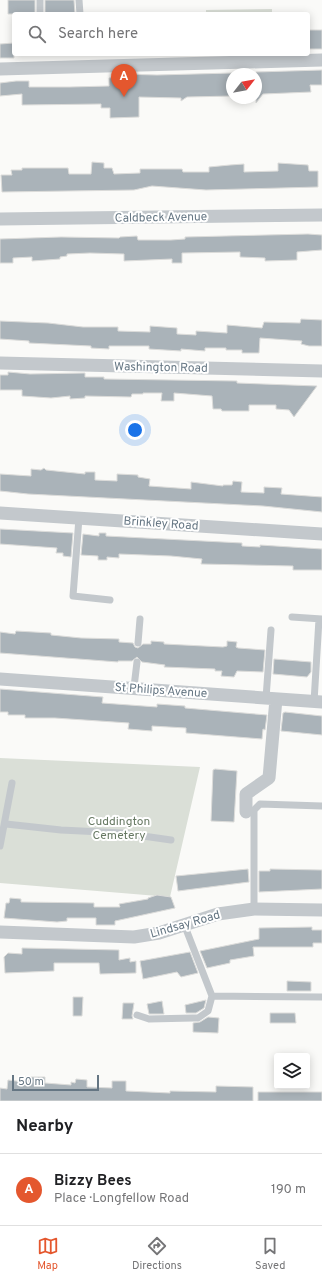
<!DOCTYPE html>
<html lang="en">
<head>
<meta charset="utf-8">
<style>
  :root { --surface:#fff; --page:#f6f6f6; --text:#202124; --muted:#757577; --line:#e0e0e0; --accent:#e4572e }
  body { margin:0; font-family:Overpass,sans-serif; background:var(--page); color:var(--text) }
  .controls { position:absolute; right:12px; bottom:12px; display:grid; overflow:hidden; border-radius:4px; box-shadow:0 2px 10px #0003 }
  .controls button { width:36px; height:36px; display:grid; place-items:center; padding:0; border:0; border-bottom:1px solid var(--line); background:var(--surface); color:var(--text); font:20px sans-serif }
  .compass { position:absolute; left:226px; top:68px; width:36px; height:36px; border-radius:50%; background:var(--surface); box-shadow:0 2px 10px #0003; rotate:59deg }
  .scale { position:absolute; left:12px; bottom:10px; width:87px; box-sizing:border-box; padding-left:4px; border:2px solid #657683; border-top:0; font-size:11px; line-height:14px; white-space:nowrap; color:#657683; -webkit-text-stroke:3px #fff; paint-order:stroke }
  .you { position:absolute; left:135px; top:430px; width:14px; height:14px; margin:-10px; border:3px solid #fff; border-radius:50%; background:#1a73e8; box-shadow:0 0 0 6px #1a73e833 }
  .badge { display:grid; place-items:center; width:26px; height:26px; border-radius:50%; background:var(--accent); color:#fff; font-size:13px; font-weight:700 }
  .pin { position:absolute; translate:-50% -33px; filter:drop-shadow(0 1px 2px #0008) }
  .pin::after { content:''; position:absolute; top:21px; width:14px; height:12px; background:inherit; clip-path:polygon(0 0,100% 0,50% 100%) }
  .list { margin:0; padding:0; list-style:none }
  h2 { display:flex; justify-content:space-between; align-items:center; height:52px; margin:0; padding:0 16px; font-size:17px }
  h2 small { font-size:13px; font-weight:400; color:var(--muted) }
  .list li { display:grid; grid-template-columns:26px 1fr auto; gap:12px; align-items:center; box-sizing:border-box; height:72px; padding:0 16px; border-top:1px solid var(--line) }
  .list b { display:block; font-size:15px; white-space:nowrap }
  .list p { margin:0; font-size:13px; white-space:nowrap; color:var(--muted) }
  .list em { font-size:13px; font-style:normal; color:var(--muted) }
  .icon { flex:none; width:22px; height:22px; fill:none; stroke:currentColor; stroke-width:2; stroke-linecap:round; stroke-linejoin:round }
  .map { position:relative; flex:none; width:322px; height:1101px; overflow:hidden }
  .search { position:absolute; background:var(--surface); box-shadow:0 2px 10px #0003; left:12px; right:12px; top:12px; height:44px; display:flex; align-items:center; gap:10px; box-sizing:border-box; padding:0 14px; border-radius:4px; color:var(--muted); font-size:15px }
  .sheet { height:124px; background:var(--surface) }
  nav { display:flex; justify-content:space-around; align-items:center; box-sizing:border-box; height:56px; border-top:1px solid var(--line); background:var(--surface); font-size:11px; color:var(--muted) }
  nav a { display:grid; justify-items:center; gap:2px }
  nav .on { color:var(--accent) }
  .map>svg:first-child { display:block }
  .green { fill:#dadfd7 }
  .building { fill:#aab3b9; stroke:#dcdcda }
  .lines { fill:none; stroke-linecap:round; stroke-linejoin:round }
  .service { stroke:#c3c8cc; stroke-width:7 }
  .minor { stroke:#c3c8cc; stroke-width:13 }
  .labels { text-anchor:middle; stroke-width:4; stroke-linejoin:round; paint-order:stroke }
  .street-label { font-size:12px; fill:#657683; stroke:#fff }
  .park-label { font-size:12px; fill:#687a64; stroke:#fff }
</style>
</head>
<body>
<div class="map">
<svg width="322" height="1101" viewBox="0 0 322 1101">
  <rect width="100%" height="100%" fill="#fafaf8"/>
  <path class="green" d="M272,9V14H206V10Z
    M0,758L200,767L170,897L0,883Z"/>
  <path class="building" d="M8,0H35V14H8Z
    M45,0H74L75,14H45Z
    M308,30H322V49H308Z
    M14,43V58H0V44Z
    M322,70V85H310L311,92L263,94L256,103V72Z
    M232,73V96L187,97L181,101V98L139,97V117L110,118V108H101V104L22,105V94L0,96V83L16,81H29V87H70L109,86V78L119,77V74L157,75Z
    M92,162L104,163V168H112L114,174L140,173V169H182L183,172H209V167L230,165L244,164V172L278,171V163L308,165L309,171H318V187L206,190L152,186L134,190L2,192L1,175H12L11,170H22V168H68L69,174H91Z
    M308,234L322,235V250L297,252V260L265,261V258L240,257V252L182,253V263H172V259L124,261V254L90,253L67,254V256L60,257V259L32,261V257L13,258V263H0V239L61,237L119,238L120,237L137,236L138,240H171L185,239V237Z
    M301,319L322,320V346H309L301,344L302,341L260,338L259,353H242V350H226V348H205V351L181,349V351L149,349V346H109V349L91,348V346L29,343V341L0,339V321L48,323L83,327H118V331L150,332V326L177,328V334L196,335V331L227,333V325L262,328L264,322L300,323Z
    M8,372L30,374L85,373V377H104V379L237,381V383L317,386L294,417L289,410L276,409V405H249V411H222L221,409H213L212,396L187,394L174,393V401H161L162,393H143V394H132L131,397L85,396V398L70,399V396L51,398L22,396V390H0V375H8Z
    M44,468L46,470L85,474V472H95V480L117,481V474L138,475V477L150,479L149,486L191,489V482L223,486V485H232L233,481L242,482L241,492L264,493V487L282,488L281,494L322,497V512L263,506L28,494L0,491V474L31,476V469L41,470Z
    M0,529L73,533L71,557L63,556V553H56L57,548L0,544Z
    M99,533H106V536L242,543V546L260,547V545L322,549V570H293V566L201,564L202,559L171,556L119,554V558L107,557V560H98V556L81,555L83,534L99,536Z
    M16,631L51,633V635L81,638L119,639V642L133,643L135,647L138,648L143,644H151V641L164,642V644L223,647L227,646V641L237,642L236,647L238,648L265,650L263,672L237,671L234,677L221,676L222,671H215V669L164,667L165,665L142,662L137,657L132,661H118V662L0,653V632L15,634Z
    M274,659L311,662V672L307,677L273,674Z
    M0,689L103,697L102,703L157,707V704L185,706V708L267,715L265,730L263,729L262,739L186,733V728L152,726V731L128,729L129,723L55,718H25V715H8V712H0Z
    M285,712L322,716V735L281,731L283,713Z
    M215,769L237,771L234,822L211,821L213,770Z
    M248,869L249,882L178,891L176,876Z
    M270,869L322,870V889L259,892V871H270Z
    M157,895L171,897L175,908L115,921V925H96V918H67V921L57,922L4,918L6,903H9L10,898L21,899V902L94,903V907H120L119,904L148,899V898Z
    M312,927V930H322V943H313V947H253L254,956L230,960V963L207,968L200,951L259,939V928Z
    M22,948L119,950V960L130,958V962L136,961V973L100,974L99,963H54V971L5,973L4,957L8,953L22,954Z
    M190,952L198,973L181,977L177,972L143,979L140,961Z
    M287,981L311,982V991H287Z
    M73,997H83L82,1016H73Z
    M206,1000L204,1008L196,1013H186L185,1005Z
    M162,1001L164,1014H149L147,1004Z
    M123,1003H134L132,1016L133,1019H122Z
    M270,1013H295L296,1023H270Z
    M208,1017L219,1018L218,1033L193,1032V1023L200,1022Z
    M24,1077H45V1083L71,1085V1082L75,1083L76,1079L87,1080V1087L112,1088V1081H126V1091L170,1093V1091L216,1092V1086L253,1087V1101H0V1088L7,1089L8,1080L24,1082Z
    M258,1092H322V1101H258Z"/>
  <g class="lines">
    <path class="service" d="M40,0V14
      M79,0L80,14
      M79,518L73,596L110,600
      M292,617L322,619
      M138,643L140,619
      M134,687L137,662
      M266,698L271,630
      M314,702L319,619
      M6,824L61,830L122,833L171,840
      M0,846L12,783
      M254,909V810L260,804L322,806
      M212,996L322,997
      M137,1015L149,1019L193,1018H198L208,1011L212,996L184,924"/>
    <path class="minor" d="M0,69L322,60
      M0,219L322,215
      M0,363L322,371
      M0,513L322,534
      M0,679L322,702
      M246,812V794L269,778L276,699
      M0,932L134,937L159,933L218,914L254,909L322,910"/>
  </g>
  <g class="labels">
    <g class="street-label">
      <text transform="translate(161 217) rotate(-1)" y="4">Caldbeck Avenue</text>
      <text transform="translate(161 367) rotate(1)" y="4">Washington Road</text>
      <text transform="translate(161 523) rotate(4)" y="4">Brinkley Road</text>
      <text transform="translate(161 690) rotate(4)" y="4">St Philips Avenue</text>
      <text transform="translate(185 924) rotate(-16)" y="4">Lindsay Road</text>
    </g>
    <g class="park-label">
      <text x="119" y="825">Cuddington<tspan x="119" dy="14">Cemetery</tspan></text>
    </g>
  </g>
</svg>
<div class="controls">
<button><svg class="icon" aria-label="layers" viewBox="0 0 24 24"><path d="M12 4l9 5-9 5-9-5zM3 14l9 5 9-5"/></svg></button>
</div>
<svg class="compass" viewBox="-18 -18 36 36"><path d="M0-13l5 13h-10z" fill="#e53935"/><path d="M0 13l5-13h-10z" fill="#757577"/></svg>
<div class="scale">50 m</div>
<div class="you"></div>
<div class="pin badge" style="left:124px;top:97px">A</div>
<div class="search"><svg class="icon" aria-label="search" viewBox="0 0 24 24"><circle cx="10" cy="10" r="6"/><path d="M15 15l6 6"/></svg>Search here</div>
</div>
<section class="sheet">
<h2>Nearby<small></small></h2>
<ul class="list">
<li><span class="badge">A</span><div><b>Bizzy Bees</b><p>Place · Longfellow Road</p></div><em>190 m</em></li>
</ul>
</section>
<nav>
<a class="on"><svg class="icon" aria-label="map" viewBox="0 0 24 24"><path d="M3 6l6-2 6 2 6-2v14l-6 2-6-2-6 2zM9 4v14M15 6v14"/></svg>Map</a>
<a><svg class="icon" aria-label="directions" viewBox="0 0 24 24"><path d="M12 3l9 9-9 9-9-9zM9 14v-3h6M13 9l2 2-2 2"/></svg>Directions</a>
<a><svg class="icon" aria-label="saved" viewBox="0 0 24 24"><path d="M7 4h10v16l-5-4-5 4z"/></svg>Saved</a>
</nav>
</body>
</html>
